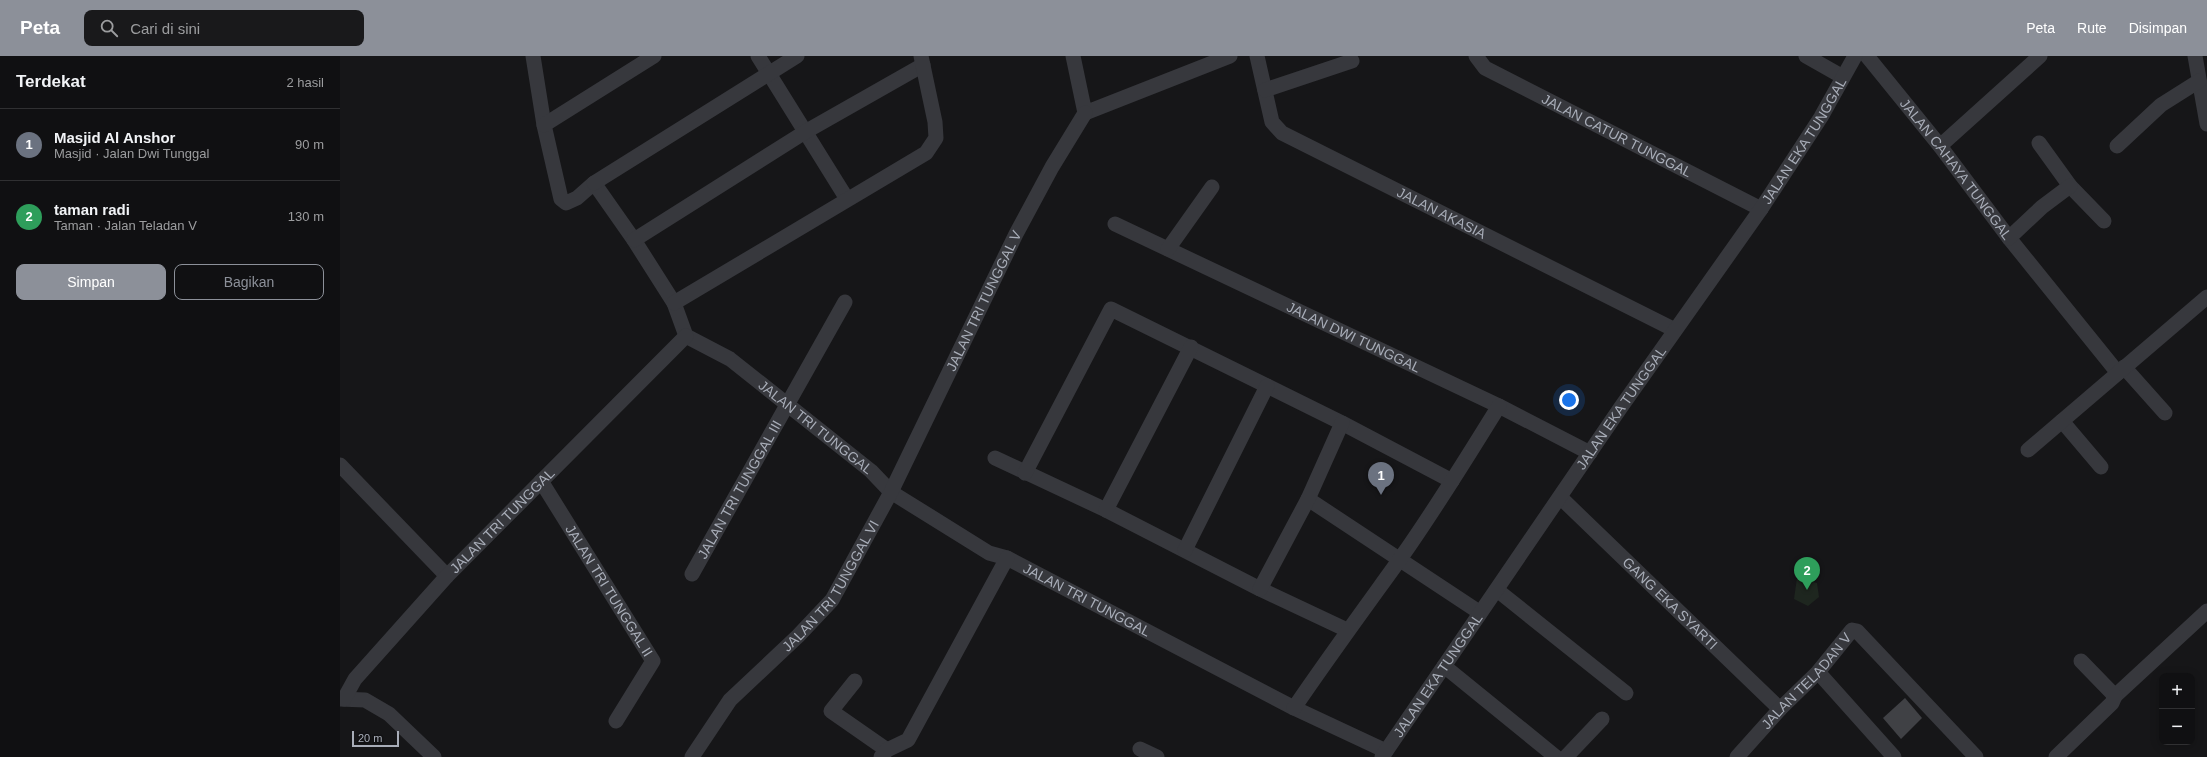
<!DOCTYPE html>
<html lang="id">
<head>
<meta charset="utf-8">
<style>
  :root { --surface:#101012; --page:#19191b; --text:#f1f3f6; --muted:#9c9d9f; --line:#303032; --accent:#8c9099 }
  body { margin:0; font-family:Arial,sans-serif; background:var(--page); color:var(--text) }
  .controls { position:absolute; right:12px; bottom:12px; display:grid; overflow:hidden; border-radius:8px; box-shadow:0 2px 10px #0003 }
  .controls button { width:36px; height:36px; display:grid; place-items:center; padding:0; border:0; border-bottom:1px solid var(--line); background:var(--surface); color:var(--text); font:20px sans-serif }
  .scale { position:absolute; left:12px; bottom:10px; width:47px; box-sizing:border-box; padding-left:4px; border:2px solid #a8adb8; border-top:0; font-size:11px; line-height:14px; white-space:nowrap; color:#a8adb8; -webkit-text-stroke:3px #111113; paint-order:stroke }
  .you { position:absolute; left:1229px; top:344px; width:14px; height:14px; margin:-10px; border:3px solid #fff; border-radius:50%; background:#1a73e8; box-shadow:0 0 0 6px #1a73e833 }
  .badge { display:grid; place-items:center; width:26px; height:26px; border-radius:50%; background:var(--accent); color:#fff; font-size:13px; font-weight:700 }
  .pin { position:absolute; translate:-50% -33px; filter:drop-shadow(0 1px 2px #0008) }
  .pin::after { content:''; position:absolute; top:21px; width:14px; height:12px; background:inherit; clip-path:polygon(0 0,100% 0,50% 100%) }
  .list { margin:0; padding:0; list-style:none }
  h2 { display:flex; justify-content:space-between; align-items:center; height:52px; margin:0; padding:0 16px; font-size:17px }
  h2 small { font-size:13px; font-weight:400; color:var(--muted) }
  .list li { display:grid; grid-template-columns:26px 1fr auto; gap:12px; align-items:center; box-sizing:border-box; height:72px; padding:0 16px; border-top:1px solid var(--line) }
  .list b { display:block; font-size:15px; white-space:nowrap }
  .list p { margin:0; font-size:13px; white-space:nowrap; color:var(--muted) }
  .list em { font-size:13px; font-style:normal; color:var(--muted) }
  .actions { display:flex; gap:8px; padding:12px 16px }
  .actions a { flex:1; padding:9px 0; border:1px solid var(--accent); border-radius:8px; text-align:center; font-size:14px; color:var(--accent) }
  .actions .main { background:var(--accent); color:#fff }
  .icon { flex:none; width:22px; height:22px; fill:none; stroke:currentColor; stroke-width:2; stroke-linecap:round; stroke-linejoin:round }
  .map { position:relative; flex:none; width:1867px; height:701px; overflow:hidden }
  header { display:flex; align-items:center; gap:24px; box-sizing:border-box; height:56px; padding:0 20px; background:var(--accent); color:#fff }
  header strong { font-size:19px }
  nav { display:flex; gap:22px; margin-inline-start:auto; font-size:14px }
  .search { width:280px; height:36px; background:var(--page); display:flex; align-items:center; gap:10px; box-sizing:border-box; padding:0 14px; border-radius:8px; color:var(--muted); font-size:15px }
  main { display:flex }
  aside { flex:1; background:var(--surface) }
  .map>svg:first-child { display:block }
  .green { fill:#1e261f }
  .building { fill:#404145 }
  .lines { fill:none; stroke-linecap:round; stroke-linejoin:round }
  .minor { stroke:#37383d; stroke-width:15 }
  .labels { text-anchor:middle; stroke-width:4; stroke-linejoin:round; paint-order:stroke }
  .street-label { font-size:14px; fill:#a8adb8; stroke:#111113 }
</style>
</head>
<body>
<header>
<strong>Peta</strong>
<div class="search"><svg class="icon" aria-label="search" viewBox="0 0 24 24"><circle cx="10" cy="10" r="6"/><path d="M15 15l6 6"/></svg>Cari di sini</div>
<nav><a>Peta</a><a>Rute</a><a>Disimpan</a></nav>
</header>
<main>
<aside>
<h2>Terdekat<small>2 hasil</small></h2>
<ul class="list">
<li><span class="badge" style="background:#6b7280">1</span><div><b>Masjid Al Anshor</b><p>Masjid · Jalan Dwi Tunggal</p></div><em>90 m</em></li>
<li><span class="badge" style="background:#2e9e5b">2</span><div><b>taman radi</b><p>Taman · Jalan Teladan V</p></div><em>130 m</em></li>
</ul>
<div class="actions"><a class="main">Simpan</a><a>Bagikan</a></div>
</aside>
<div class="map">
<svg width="1867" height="701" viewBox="0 0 1867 701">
  <rect width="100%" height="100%" fill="#161618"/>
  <path class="green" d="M1457,522L1477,527L1479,541L1468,550L1454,543Z"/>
  <path class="building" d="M1565,642L1582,662L1561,683L1543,662Z"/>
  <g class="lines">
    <g class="minor">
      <path d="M193,0L204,69L221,143L226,147L237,142L254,127L294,184L334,247L346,280"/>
      <path d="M418,0L507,143"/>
      <path d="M733,0L745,57L890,0"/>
      <path id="s1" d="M917,0L932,66L942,77L1335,274"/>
      <path id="s2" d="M1136,0L1145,12L1421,153"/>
      <path d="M1466,0L1503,21"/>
      <path id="s3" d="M1527,0L1600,90L1669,182L1778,317"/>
      <path d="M1855,0L1867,68"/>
      <path d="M925,34L1012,5"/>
      <path d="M204,69L314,0"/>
      <path d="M1699,87L1730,130L1764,165"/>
      <path d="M1600,90L1700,0"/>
      <path d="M1777,90L1821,49L1859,25"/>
      <path d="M254,127L457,0"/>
      <path id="s4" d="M775,168L1159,350L1250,397"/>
      <path d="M1669,182L1702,151L1730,130"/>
      <path d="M294,184L465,76L583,9"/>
      <path d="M828,193L872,131"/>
      <path d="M334,247L586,97L596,82L595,66L581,0"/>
      <path id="s5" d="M346,280L390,303L531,415L551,436L649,497L667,502L954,652L1046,695"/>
      <path d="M1784,311L1825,357"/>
      <path d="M1722,365L1761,411"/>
      <path d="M1688,394L1867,241"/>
      <path d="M655,402L766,454L920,533L1007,574"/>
      <path d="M0,409L107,520"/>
      <path d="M685,417L771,253L1002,367L1112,425"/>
      <path id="s6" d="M201,425L313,605L276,665"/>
      <path id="s7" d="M1220,441L1440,653"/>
      <path d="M968,443L1139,556"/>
      <path d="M766,454L851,291"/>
      <path d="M845,494L927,330"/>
      <path id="s8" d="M352,518L505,246"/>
      <path d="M920,533L968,443L1002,367"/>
      <path d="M1157,534L1286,637"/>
      <path d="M1104,610L1216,701"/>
      <path d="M1478,616L1554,701"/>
      <path d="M515,625L491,655L547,694"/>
      <path d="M1775,640L1867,555"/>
      <path d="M0,643L25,644L49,658L94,701"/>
      <path id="s9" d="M4,643L15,623L107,520L346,280"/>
      <path d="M954,652C988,602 1024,553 1060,503C1095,454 1127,401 1159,350"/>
      <path d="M800,693L817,701"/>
      <path id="s10" d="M352,701L390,644L458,580L492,544L551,436L676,178L712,111L745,57"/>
      <path d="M541,701L547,694L568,684L667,502"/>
      <path id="s11" d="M1042,701L1281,351L1421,153L1481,61L1515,0"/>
      <path d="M1226,701L1262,663"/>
      <path id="s12" d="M1397,701L1440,653L1478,616L1512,574L1517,575L1636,701"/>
      <path d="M1716,701L1772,647L1775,640L1741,605"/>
    </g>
  </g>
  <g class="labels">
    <g class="street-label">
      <text dy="5" stroke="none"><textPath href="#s2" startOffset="163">JALAN CATUR TUNGGAL</textPath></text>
      <text dy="5" stroke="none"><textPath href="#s11" startOffset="747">JALAN EKA TUNGGAL</textPath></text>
      <text dy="5" stroke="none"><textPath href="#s3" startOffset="144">JALAN CAHAYA TUNGGAL</textPath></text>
      <text dy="5" stroke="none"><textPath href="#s1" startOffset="261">JALAN AKASIA</textPath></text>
      <text dy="5" stroke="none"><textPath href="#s10" startOffset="547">JALAN TRI TUNGGAL V</textPath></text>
      <text dy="5" stroke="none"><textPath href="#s4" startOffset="264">JALAN DWI TUNGGAL</textPath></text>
      <text dy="5" stroke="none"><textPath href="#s11" startOffset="423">JALAN EKA TUNGGAL</textPath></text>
      <text dy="5" stroke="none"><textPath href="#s5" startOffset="159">JALAN TRI TUNGGAL</textPath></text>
      <text dy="5" stroke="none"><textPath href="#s8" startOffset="97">JALAN TRI TUNGGAL III</textPath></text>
      <text dy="5" stroke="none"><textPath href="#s9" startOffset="239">JALAN TRI TUNGGAL</textPath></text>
      <text dy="5" stroke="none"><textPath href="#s10" startOffset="222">JALAN TRI TUNGGAL VI</textPath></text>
      <text dy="5" stroke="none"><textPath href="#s6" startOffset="129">JALAN TRI TUNGGAL II</textPath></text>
      <text dy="5" stroke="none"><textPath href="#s5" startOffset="483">JALAN TRI TUNGGAL</textPath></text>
      <text dy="5" stroke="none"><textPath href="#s7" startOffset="153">GANG EKA SYARTI</textPath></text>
      <text dy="5" stroke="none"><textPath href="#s11" startOffset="99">JALAN EKA TUNGGAL</textPath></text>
      <text dy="5" stroke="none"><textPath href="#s12" startOffset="103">JALAN TELADAN V</textPath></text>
    </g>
  </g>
</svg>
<div class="controls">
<button>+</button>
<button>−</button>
</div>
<div class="scale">20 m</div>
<div class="you"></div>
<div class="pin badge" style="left:1041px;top:439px;background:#6b7280">1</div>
<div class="pin badge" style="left:1467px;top:534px;background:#2e9e5b">2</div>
</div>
</main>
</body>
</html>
